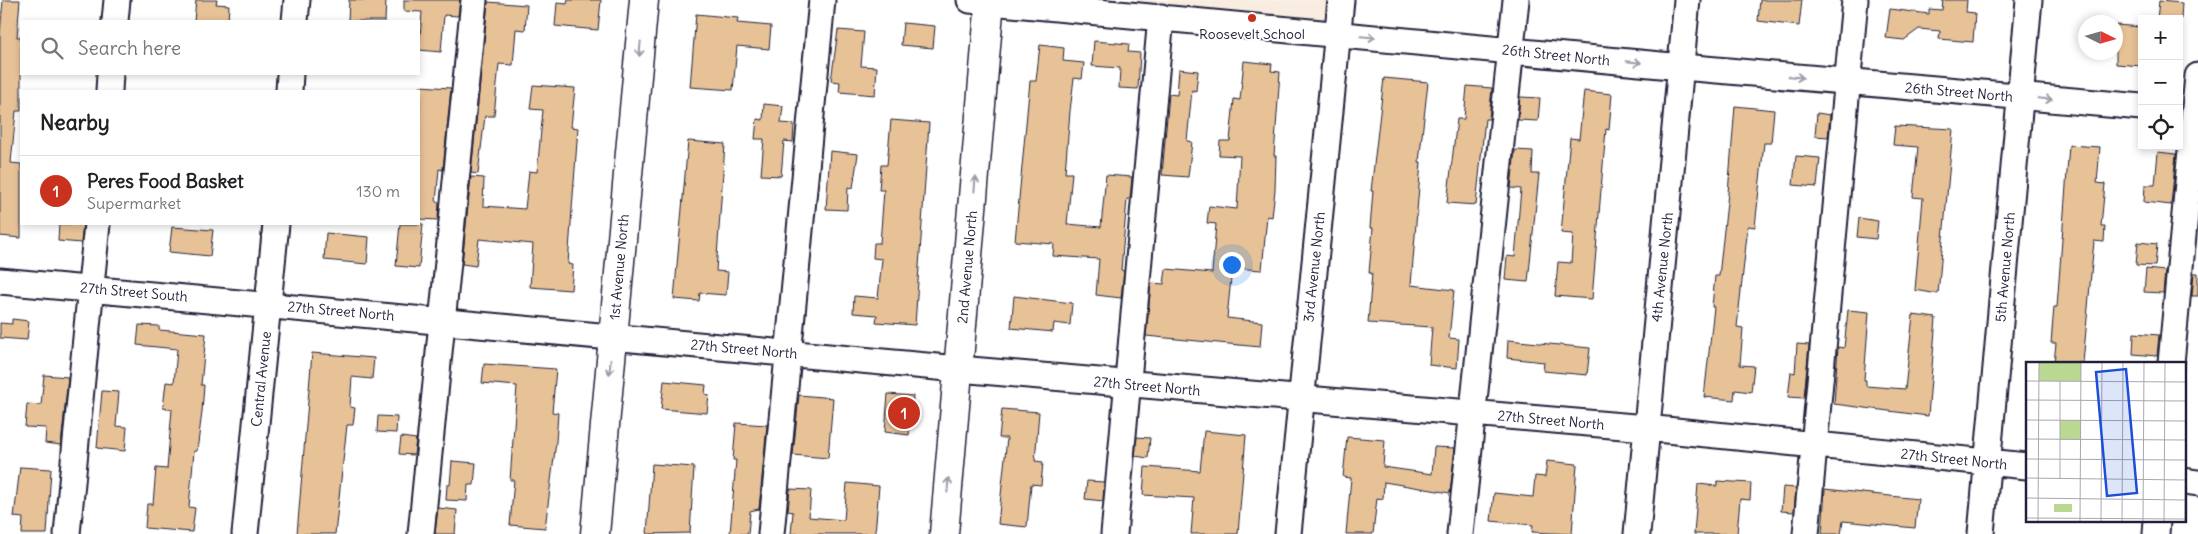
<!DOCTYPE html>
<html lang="en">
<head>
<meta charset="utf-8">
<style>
  :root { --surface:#fff; --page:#f2f2f2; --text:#202124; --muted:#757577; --line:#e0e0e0; --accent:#c8321e }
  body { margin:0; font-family:Delius,sans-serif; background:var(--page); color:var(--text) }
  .controls { position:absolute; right:15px; top:15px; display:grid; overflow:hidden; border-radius:0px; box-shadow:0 2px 8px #0003 }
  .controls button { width:45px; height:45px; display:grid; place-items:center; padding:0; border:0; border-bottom:1px solid var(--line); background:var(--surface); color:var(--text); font:25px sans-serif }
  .compass { position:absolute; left:2078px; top:15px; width:45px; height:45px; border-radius:50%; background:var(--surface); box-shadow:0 2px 8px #0003; rotate:95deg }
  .you { position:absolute; left:1231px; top:264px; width:18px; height:18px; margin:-12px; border:4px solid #fff; border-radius:50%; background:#1a73e8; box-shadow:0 0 0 8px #1a73e833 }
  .badge { display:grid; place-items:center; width:32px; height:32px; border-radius:50%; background:var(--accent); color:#fff; font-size:16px; font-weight:700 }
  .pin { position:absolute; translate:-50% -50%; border:2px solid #fff; box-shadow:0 1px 5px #0006 }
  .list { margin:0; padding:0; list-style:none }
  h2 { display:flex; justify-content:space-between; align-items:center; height:65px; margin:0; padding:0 20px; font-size:21px }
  h2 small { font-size:16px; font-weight:400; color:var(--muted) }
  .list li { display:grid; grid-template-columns:32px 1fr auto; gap:15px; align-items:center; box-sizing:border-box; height:70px; padding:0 20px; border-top:1px solid var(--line) }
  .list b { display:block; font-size:19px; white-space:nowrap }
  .list p { margin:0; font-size:16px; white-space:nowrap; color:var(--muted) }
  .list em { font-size:16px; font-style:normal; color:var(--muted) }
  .icon { flex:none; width:28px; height:28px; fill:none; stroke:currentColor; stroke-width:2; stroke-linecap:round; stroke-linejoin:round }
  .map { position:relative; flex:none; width:2198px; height:534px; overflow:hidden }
  .search { position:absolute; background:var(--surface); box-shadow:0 2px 8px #0003; left:20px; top:20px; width:400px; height:55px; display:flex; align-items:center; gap:12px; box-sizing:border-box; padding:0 18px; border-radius:0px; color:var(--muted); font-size:19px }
  .panel { position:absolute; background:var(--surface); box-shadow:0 2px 8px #0003; left:20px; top:90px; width:400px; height:135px; border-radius:0px }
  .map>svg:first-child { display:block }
  .built { fill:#f8ede0 }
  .building { fill:#e7c297; stroke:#22223b }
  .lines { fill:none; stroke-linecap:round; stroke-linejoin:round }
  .minor-casing { stroke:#22223b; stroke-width:29 }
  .major-casing { stroke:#22223b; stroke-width:31 }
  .minor { stroke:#fff; stroke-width:25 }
  .major { stroke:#fff; stroke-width:28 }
  .oneway { stroke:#9c9ca7 }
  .poi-dot { fill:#c8321e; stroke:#fff; stroke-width:2 }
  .labels { text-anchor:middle; stroke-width:4; stroke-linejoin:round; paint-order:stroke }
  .poi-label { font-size:14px; fill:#22223b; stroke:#fff }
  .street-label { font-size:14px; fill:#22223b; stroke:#fff }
  .inset-road { fill:none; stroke:#a7a7b1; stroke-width:1 }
  .view { fill:#1d4ed8; fill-opacity:0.15; stroke:#1d4ed8; stroke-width:2.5 }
  .inset-edge { fill:none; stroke:#22223b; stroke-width:2.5 }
</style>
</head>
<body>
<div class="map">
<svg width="2198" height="534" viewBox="0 0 2198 534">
  <rect width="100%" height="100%" fill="#fff"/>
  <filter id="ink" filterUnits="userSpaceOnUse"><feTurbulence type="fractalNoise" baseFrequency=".02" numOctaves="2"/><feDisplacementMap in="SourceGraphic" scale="10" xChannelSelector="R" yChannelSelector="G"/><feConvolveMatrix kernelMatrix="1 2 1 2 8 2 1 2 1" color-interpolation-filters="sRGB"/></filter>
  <g filter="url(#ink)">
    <path class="built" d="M990,0H1341L1338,34Z"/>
    <path class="building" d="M3,0H20L17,37H21V111H16L11,163L21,164V238L0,236V34Z
      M196,0H217L216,4L229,5L228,21H194Z
      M349,0H386L385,21H348Z
      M404,0H460L458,16L444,15L441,52L419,50L422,12L404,11Z
      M568,0H601L598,30L555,26L557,3L567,4Z
      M1760,0H1802L1799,26L1758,21Z
      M1943,0H1967L1966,12L1975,13L1973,42L1939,39L1940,31L1919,29L1904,40L1886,38L1890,9L1929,14V9L1942,10Z
      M2159,1L2182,3L2181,19H2157Z
      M488,2L527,5L525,30L516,29L513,65L499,64L494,116H485L478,174L471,173Z
      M696,14L738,18L737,23L771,26L769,49L737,46L733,90L690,87Z
      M903,23L935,26L933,48L901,45Z
      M2116,25L2142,27V66L2116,64Z
      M838,30L864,32L861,66L877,67L875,95L839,92L840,82L831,81Z
      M1094,41L1129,44L1128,52L1140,53L1138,89L1119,88L1120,68L1092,66Z
      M1040,45L1064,48L1063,61L1084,63L1082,79L1074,78L1070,111L1065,173H1072L1067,224L1101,227L1106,175L1132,177L1130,199H1127L1121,270L1124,271L1121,298L1096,295L1099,259L1053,256L1054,244L1015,241L1030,81H1036Z
      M1244,61L1272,64L1271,71L1280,72L1274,156H1276L1275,190L1272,217L1267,216L1262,270L1232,268L1227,318L1262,322L1260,347L1146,336L1151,283L1164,284L1166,269L1212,273L1216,224L1207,223L1209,206L1237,209L1240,156L1219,155L1220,141H1230L1234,99L1240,100Z
      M1179,69L1198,71L1196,91L1192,90L1187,141L1192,142L1188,177L1162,175L1169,94L1177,95Z
      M1384,78L1428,82L1419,162H1421L1411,285L1454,290L1449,338L1459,339L1457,368L1429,365L1432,327L1368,323L1372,273H1369L1373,228H1370L1373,191H1371Z
      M533,85L575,88L571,127L578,128L568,264L573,265L571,290L530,287L533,244L479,239L476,266L462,264L471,177L484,178L483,206L525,209L529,171L537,172L543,110L530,109Z
      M420,86L451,88L443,170L439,169L436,202H439L438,220L419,219Z
      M1467,86L1492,88L1489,119H1485L1476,205L1447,203L1457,119H1464Z
      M1584,91L1612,94L1609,130L1606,129L1592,299L1555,296L1558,262L1571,263L1573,234L1561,233L1570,138L1579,139Z
      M1520,97L1540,98L1538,121L1518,120Z
      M764,104L783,106L781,123L794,124L793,142L784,141L781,176L761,175L764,139H755L757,119L763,120Z
      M1735,106L1774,110L1771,143H1764L1755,227L1748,226L1737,327L1743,328L1740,365L1754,366L1751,392L1735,390L1734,400L1704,397L1714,307H1712L1715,276H1719L1728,193Z
      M1817,113L1830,115L1828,137L1815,136Z
      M891,120L929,123L915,325L876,322L877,315L853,313L854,296L878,298L882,259L873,258L874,243H880L884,190H879L881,165H887Z
      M1895,126L1953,129L1938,294L1915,290L1923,198L1913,197L1918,147L1893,145Z
      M688,141L725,144L716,271L728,272L726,295L700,293L699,301L674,299Z
      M2069,145L2100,147L2097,183L2105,184L2101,226H2105L2104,242L2094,241L2083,363H2054L2056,343H2051L2054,307H2057Z
      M1515,150L1533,151L1532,174H1539L1528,282L1505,280L1507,256L1515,257L1521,189L1511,188Z
      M830,151L858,154L853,188L848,187L847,210L826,209Z
      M2158,152L2176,154L2171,205L2144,202L2145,185H2155Z
      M1796,156L1820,158L1817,187L1793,185Z
      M1859,218L1878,221L1876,239L1857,237Z
      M59,224H83L81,243L58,241Z
      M400,224H423L419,268L396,266Z
      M172,227L213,230L210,256L169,252Z
      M326,233L369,237L367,264L324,260Z
      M2138,242L2157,244L2155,266L2136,265Z
      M2146,269L2165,271L2163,293L2144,292Z
      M2194,273H2198V296H2192Z
      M1014,296L1072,303L1070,325L1054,323L1053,332L1011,328Z
      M1848,310L1869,312L1864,380H1866V386L1905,389L1913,315L1936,318L1928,416L1834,404L1838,347L1844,348Z
      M12,319L29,321L27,340L0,338V323L12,324Z
      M139,325L159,326V330L206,334L201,385H204L202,412L197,451H194L189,507L195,508L192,532L145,528L147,504H153L156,468L167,469L172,409L163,408L166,382L174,383L177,349L137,345Z
      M2134,333L2159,335L2157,356L2133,354Z
      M1508,340L1590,348L1587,375L1543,371L1544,362L1507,358Z
      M1797,344L1809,345L1804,398L1788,397L1791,372L1795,373Z
      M312,353L374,358L372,379L352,377L350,407L355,408L353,425H347L335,534H297Z
      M484,364L556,369L552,412L558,413L556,442L545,528L510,525L514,480H510L517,386L482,383Z
      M44,375L68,377L61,445L45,443L46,428L25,427L27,404L41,405Z
      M664,381L706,385L705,394L709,395L707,413L661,409Z
      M102,391L119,392L116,426L127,427L125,451L97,448Z
      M888,394L913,396L909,435L885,432Z
      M799,395L833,398L828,458L793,455Z
      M1002,409L1039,412L1035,461L1043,462L1041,485L1031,484L1027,527L998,524L1007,438H999Z
      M378,416L397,417L396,433L377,432Z
      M736,423L767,425L759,509L750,511L748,534H730L736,460H733Z
      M1204,431L1246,435L1238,534H1191L1194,498L1143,495L1145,467L1200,471Z
      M401,437L416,439L414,455L399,454Z
      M1137,437L1150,438L1148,458L1135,456Z
      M1347,437L1385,440L1383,467L1432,474L1434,447L1455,448L1450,493L1384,482L1383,499L1377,498L1373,534H1346L1351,478L1343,477Z
      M452,461L476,463L474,485H468L467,501L446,500L447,485H450Z
      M1547,461L1577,464L1572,534L1532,532L1533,525L1491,521L1494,493L1533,497L1535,476L1545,477Z
      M652,464L694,467L690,533L647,534Z
      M20,467L51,469L47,534H22L23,518L14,517Z
      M1087,481L1104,482L1103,501L1085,499Z
      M1717,481L1751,483L1750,500L1740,499L1737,534H1694L1698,484L1717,486Z
      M847,483L879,486L875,534H791L793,512L788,511L790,489L811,490L809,517L844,520Z
      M1783,487L1796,488L1794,512L1781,511Z
      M1825,489L1918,499L1915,528L1843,521L1841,534H1822Z
      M438,508L457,510L455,534H435Z"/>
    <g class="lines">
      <defs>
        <path id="minor" d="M970,0L1682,67L2142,107
          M115,21L117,0
          M295,21L297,0
          M109,91L110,74
          M289,91L290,74
          M0,281L959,369L1646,428L2027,466
          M2171,363L2198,76
          M2184,481L2198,483
          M67,534L97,224
          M245,534L276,224
          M421,534L474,0
          M771,534L822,0
          M1114,534L1161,17
          M1288,534L1341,0
          M1460,534L1516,0
          M1637,534L1687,0
          M1806,534L1855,0
          M1981,534L2029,0
          M2156,534L2157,520"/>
        <path id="major" d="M595,534L644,0
          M944,534L990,0"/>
      </defs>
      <use href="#minor" class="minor-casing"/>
      <use href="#major" class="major-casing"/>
      <use href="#minor" class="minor"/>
      <use href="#major" class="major"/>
    </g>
    <defs><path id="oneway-shaft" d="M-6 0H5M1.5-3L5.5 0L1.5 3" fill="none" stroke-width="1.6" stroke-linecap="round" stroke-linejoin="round" transform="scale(1.25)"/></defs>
    <g class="oneway">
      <use href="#oneway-shaft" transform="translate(1368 37) rotate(5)"/>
      <use href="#oneway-shaft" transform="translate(640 49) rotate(95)"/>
      <use href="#oneway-shaft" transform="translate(1634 62) rotate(6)"/>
      <use href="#oneway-shaft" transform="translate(1796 77) rotate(5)"/>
      <use href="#oneway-shaft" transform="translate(2045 99) rotate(5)"/>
      <use href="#oneway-shaft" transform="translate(975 184) rotate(-85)"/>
      <use href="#oneway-shaft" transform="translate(610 367) rotate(95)"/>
      <use href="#oneway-shaft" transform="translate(948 485) rotate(-85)"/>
    </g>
  </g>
  <circle class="poi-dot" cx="1252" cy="18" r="5"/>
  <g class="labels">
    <g class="poi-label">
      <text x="1252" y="39">Roosevelt School</text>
    </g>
    <g class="street-label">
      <text transform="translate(1556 55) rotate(6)" y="5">26th Street North</text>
      <text transform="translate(1959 92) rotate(5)" y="5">26th Street North</text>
      <text transform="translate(619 267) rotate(-85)" y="5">1st Avenue North</text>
      <text transform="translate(967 267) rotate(-85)" y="5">2nd Avenue North</text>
      <text transform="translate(1314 267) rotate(-84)" y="5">3rd Avenue North</text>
      <text transform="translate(1662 267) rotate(-84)" y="5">4th Avenue North</text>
      <text transform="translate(2005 267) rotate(-85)" y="5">5th Avenue North</text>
      <text transform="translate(134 292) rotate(5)" y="5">27th Street South</text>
      <text transform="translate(341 311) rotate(5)" y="5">27th Street North</text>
      <text transform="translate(744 349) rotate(5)" y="5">27th Street North</text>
      <text transform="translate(261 379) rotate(-84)" y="5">Central Avenue</text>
      <text transform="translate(1147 386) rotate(5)" y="5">27th Street North</text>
      <text transform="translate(1551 420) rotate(5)" y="5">27th Street North</text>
      <text transform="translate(1954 459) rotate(6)" y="5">27th Street North</text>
    </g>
  </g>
  <g transform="translate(2026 362)">
    <rect width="160" height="160" fill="#fff"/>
    <path d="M13,0H55V19H13ZM34,58H55V78H34ZM28,142H46V150H28Z" fill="#bad891"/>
    <path class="inset-road" d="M134,0H160M0,19L160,20M0,38L160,39M0,58L160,59M0,77L160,78M0,97L160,98M0,116L160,118M34,117V19M0,136L160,138M0,156L160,157M12,160L13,0M54,160L55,0M75,160L76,0M96,160L97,0M117,160L118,0M138,160L139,0M159,160L160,1"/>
    <path class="view" d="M100,7L111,131L81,134L70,10Z"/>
    <rect width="160" height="160" class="inset-edge"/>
  </g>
</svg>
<div class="controls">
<button>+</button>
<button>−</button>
<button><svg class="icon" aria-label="locate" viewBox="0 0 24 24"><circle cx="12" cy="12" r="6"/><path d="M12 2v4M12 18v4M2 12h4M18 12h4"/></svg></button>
</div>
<svg class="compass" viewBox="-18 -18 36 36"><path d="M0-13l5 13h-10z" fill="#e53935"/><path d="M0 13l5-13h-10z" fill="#757577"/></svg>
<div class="you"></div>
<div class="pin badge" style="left:904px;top:413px">1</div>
<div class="search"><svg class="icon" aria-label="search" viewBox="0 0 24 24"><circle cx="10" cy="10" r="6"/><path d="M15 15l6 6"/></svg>Search here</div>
<section class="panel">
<h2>Nearby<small></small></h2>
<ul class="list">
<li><span class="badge">1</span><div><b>Peres Food Basket</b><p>Supermarket</p></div><em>130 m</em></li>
</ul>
</section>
</div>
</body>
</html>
